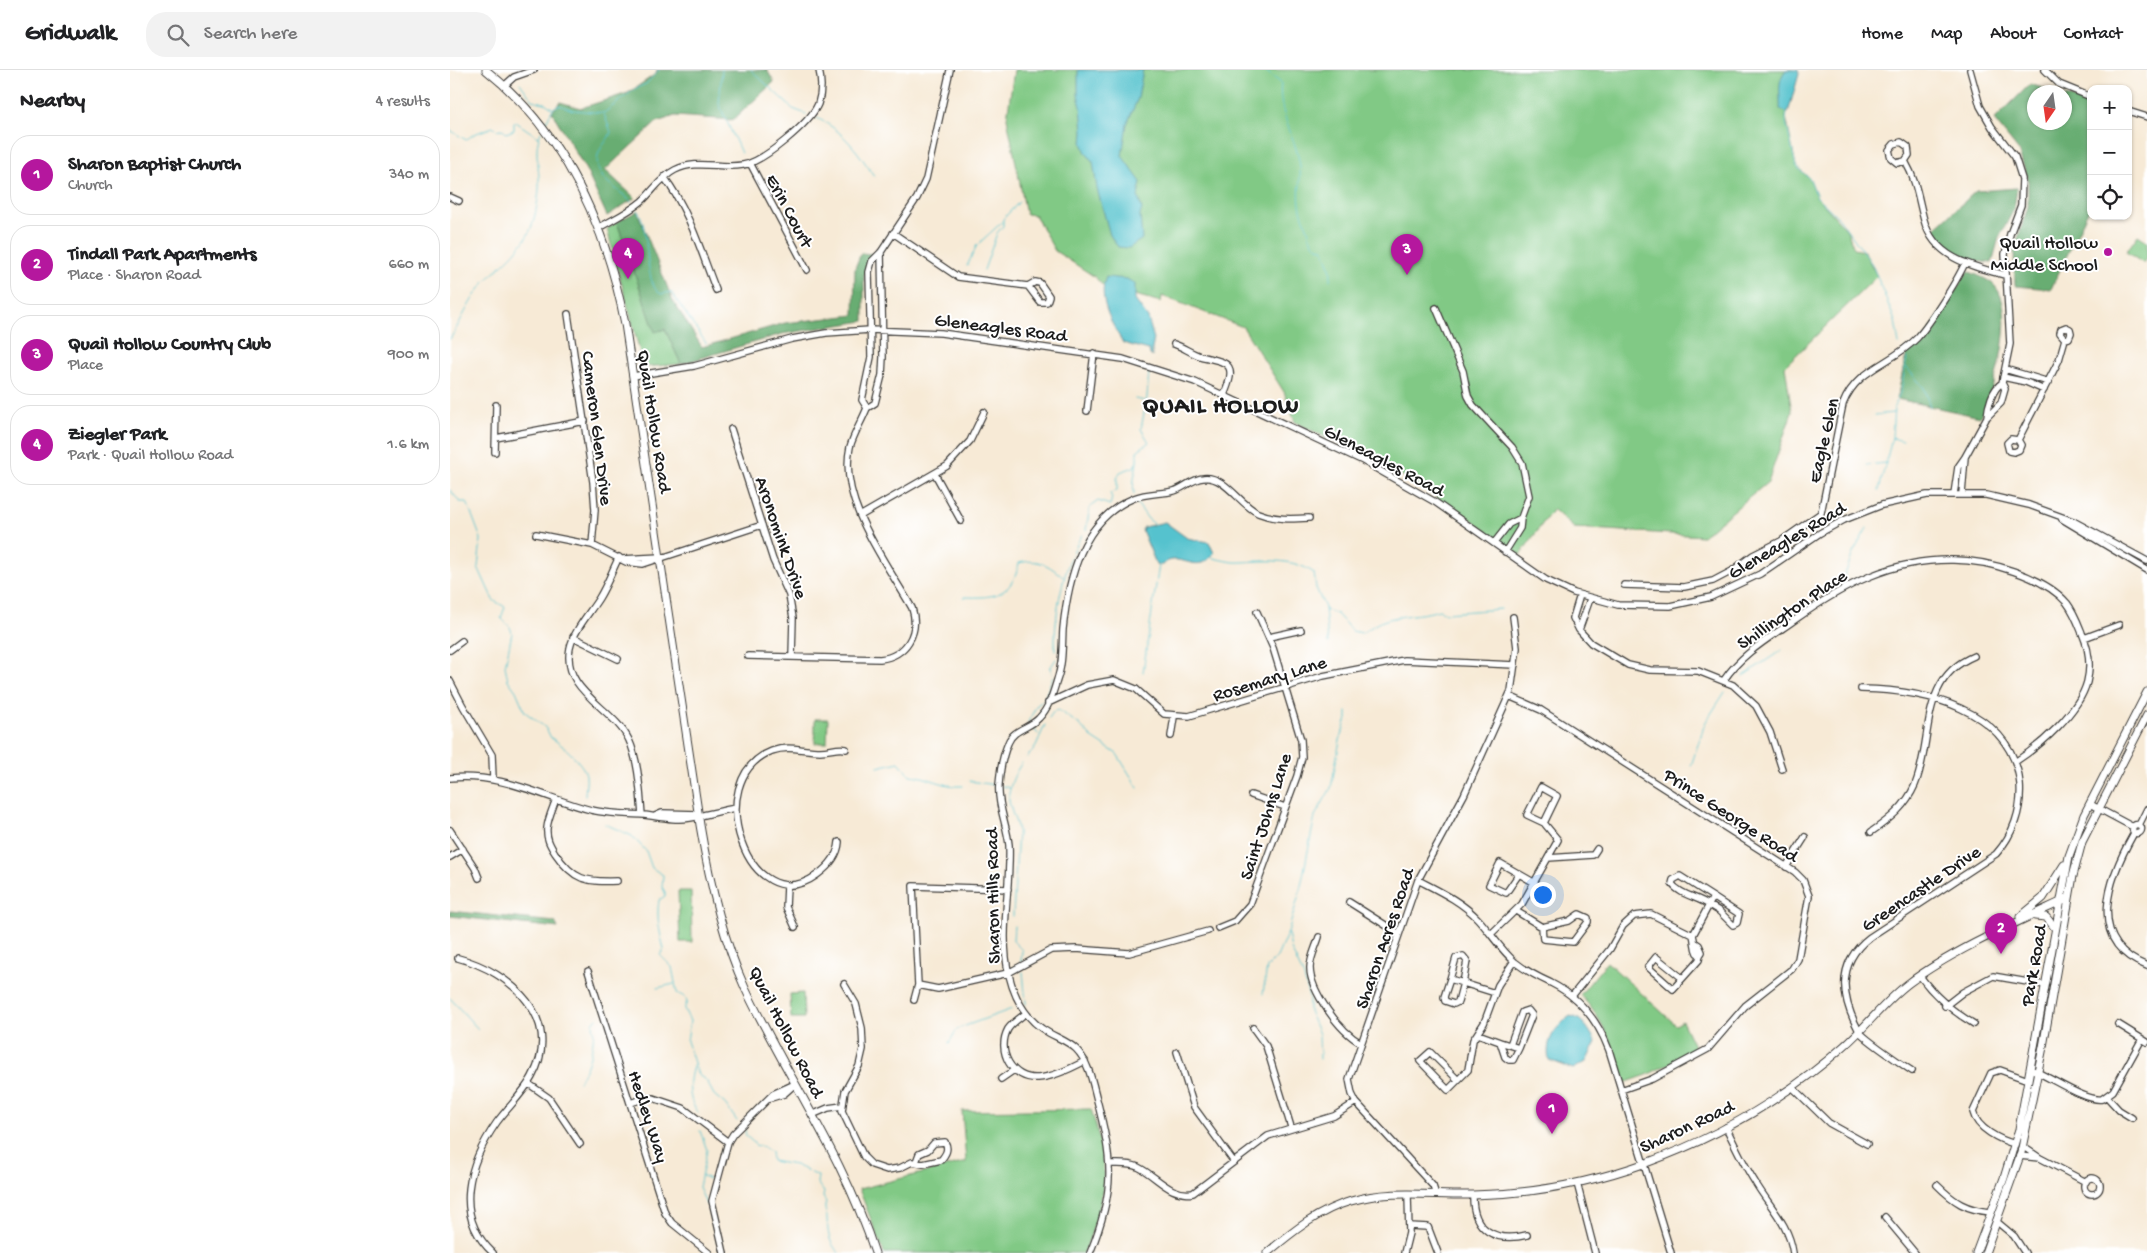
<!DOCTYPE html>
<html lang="en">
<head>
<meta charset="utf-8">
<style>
  :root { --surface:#fff; --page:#f2f2f2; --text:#202124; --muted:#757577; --line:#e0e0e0; --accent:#b5179e }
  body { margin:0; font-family:"Gochi Hand",sans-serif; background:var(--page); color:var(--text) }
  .controls { position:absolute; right:15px; top:15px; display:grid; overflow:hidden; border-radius:10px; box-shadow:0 1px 4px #0004 }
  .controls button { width:45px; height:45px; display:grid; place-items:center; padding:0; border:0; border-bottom:1px solid var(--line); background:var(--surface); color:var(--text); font:25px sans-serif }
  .compass { position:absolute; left:1577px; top:15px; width:45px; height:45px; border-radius:50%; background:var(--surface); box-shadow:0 1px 4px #0004; rotate:193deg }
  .you { position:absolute; left:1092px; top:824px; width:18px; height:18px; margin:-12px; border:4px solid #fff; border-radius:50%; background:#1a73e8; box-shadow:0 0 0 8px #1a73e833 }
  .badge { display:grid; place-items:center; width:32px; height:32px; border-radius:50%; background:var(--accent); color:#fff; font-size:16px; font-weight:700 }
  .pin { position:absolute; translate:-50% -41px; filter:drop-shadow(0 1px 2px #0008) }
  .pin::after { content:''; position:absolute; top:26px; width:18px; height:15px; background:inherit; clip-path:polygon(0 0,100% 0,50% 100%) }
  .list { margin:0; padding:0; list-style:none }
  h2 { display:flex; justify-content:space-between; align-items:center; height:65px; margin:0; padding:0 20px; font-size:21px }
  h2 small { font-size:16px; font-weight:400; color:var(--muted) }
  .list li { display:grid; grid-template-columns:32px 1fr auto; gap:15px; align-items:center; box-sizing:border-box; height:80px; margin:0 10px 10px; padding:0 10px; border:1px solid var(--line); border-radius:20px }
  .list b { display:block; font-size:19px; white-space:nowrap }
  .list p { margin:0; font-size:16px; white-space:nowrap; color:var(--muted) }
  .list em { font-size:16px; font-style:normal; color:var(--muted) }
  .icon { flex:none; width:28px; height:28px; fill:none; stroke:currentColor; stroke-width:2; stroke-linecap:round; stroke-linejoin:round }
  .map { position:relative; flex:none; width:1697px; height:1183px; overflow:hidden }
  header { display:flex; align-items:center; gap:30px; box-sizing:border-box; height:70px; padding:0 25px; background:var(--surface); border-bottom:1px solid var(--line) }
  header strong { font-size:24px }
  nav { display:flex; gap:28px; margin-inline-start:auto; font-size:18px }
  .search { width:350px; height:45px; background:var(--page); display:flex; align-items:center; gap:12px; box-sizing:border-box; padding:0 18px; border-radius:20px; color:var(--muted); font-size:19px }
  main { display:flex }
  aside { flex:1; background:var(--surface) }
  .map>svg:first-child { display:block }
  .green { fill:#81c985; stroke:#4e7250 }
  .forest { fill:#68ad72; stroke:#426447 }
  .water { fill:#55c2ce; stroke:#386f75 }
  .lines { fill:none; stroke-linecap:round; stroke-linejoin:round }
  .stream { stroke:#55c2ce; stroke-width:1 }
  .minor-casing { stroke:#3d3b38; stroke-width:8 }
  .major-casing { stroke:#3d3b38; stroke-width:9 }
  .minor { stroke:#fff; stroke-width:5.5 }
  .major { stroke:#fff; stroke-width:7 }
  .poi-dot { fill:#b5179e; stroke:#fff; stroke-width:2 }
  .labels { text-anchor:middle; stroke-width:4; stroke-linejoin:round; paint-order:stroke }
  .street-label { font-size:19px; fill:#1c1c1c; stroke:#fff }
  .poi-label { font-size:19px; fill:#1c1c1c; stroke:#fff; text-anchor:end }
  .district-label { font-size:24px; font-weight:bold; letter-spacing:1px; fill:#1c1c1c; stroke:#fff }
</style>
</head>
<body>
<header>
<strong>Gridwalk</strong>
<div class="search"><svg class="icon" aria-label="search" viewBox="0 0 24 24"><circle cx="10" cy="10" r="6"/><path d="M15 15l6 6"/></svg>Search here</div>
<nav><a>Home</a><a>Map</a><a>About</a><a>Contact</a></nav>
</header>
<main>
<aside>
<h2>Nearby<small>4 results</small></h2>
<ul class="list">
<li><span class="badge">1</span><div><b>Sharon Baptist Church</b><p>Church</p></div><em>340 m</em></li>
<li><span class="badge">2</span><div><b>Tindall Park Apartments</b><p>Place · Sharon Road</p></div><em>660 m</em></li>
<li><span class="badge">3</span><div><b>Quail Hollow Country Club</b><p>Place</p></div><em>900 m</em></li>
<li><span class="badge">4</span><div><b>Ziegler Park</b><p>Park · Quail Hollow Road</p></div><em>1.6 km</em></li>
</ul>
</aside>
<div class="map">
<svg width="1697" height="1183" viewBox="0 0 1697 1183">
  <rect width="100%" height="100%" fill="#fff"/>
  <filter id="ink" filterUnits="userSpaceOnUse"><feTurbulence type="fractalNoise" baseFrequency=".02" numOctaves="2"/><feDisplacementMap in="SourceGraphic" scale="10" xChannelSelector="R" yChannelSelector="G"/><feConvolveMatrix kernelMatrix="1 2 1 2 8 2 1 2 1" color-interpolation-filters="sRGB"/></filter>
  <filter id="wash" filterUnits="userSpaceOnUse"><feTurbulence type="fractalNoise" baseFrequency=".0096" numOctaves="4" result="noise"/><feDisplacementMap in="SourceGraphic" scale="20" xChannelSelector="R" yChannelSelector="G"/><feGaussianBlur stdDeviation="1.12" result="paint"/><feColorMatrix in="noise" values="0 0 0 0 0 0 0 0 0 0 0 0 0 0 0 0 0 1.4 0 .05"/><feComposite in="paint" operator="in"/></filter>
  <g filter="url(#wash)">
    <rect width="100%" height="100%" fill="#f7ead6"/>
    <path class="green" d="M564,0H1343L1346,4L1336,47L1346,96L1360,109L1367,127L1397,160L1404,179L1414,181L1427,206L1335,296L1342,342L1318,412L1253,466L1124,458L1103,439L1070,485L1022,450L953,406L845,352L834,322L793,257L712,226L711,232L681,224L665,229L645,207L605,181L585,145L576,144L557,48Z
      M167,152L205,261L215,259L231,294L194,297L157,159Z
      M1688,165L1697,171V187L1693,193L1676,182Z
      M365,649H378L377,673H365Z
      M228,821H241L242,872H230Z
      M1157,892L1226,955L1232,951L1246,980L1197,1005L1174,1013C1164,979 1155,951 1130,925Z
      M353,923L354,948H341L340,924Z
      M641,1039C660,1100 657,1124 634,1183H434L409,1119L516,1092L512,1041Z"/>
    <path class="forest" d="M206,0H317L324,12L283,50L225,46L207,52L155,100L185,128L157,146L136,100L102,42L110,32L131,38L178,23L207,3Z
      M1580,14L1605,22H1584V52H1614L1615,26L1641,34V135L1601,219L1565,216L1564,181L1578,136V109L1568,80L1544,50Z
      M1567,118L1564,139L1549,168L1542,193C1519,192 1495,180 1483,160L1526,121Z
      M187,141L223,231L252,277L335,253L404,245L405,198L411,183L422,184L414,205V251L332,264L231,294L215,259L205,262L167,152Z
      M1518,201C1526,205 1539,209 1545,216C1568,243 1545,319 1530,347L1447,329L1456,285L1475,267Z
      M0,841L105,852L108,858L0,846Z"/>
    <path class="water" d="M628,0H693L688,28L677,54L672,86L691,112L688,126L692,139L690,145L692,169L679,178L668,177L660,165L647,119L643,92L636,83L632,73L633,62L631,37L628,25Z
      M1336,0H1348L1349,4L1338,43L1330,39C1331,26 1326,11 1336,0Z
      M656,207L677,209L685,214V230L698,248L704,269L702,279V287L700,285L699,280L673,273C662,254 647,229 656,207Z
      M715,452L737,468L759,472L764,483C749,505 734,485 718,491C716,492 714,494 711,495L706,494L692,460L694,457Z
      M1120,946C1133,947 1140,962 1146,972L1136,992L1123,999L1099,990C1095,970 1105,958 1120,946Z"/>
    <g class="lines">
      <path class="stream" d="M272,0L269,34L291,83
        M301,0L343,39L356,44
        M814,0L831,13C827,42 846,67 850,96C851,109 848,121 850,134C851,144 856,153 859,163C861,171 863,177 872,178C877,190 883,197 880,210
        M70,13L82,30L95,33L102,38
        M1337,42L1336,52L1346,96L1360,109L1367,127L1389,148L1422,194L1445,251L1449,274
        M154,44L161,62C158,71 151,75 148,85C142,110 170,118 182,133
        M367,48C393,60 409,83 424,106
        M94,56L103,38L109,35L123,40L154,43L186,18L196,14L209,0
        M0,60L16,70L24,64L43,57L46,60L52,59L56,63L64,60V53L66,52L88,67
        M187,140C202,157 192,215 211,224L221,222L256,273
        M517,196L527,175L551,153
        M534,200L547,163L553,156V149L569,132
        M0,269C11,252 18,233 31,217C47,196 76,179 83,152C87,139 90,120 89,107C88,92 84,76 91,62
        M1456,297L1474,318L1480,337
        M685,329L695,331
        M1425,345L1443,343
        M1442,368L1453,371
        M1417,395L1436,393
        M0,420L10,432H17L31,469L28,497L43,530L55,537L51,548L60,557L62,563L55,596L58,610L66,621L75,642L96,658L101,668C111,673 134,694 136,705C137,712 135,719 135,726
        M1429,420L1442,368L1444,337L1451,320L1457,287
        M684,424C681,408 689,396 687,381L699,372L691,359L697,327L699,301
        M686,432L698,449L706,455
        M636,460L640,437L648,431L660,435L662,428L660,423L667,421V409L670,402L684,397L686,393
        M759,487C769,489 781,493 791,492C815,491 842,487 864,503L866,518L876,540L887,544L902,561L912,563C919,559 926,553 933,551C952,544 971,546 989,540L996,543L1051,539
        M1394,507L1403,483L1417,458
        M514,527C545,528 562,526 569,493C588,488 599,495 613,507
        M875,538L878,573
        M605,580C604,544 613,496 632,465
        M693,602L709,495
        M1293,606L1332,580
        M599,648L604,641L608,640L630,655L641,667L667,684L688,718
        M578,652L587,635L594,630L603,606L600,598L606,589
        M583,658L588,664
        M577,687L584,680L595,655
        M1241,696L1255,653L1275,622
        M428,697L449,692L460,705C478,706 495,718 513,716
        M520,711L545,715
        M552,716L560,718
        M155,754L182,766L196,781L202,798L213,805L212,817L215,822V826L209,830C206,848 210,863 214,879L210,885L222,897L227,923L235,927L237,932L234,939L240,951L237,971L248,1005L256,1010L264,1025L275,1034L287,1051
        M563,846L568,762C567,752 562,745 560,735C556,723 564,703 572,693
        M564,856L563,871L572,880L571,892
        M838,863L841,879L854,907L859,928V941L869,964L870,989
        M573,902L576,934
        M207,918L224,914
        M813,924L817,897L827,887L838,862L850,821L865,746L881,718L890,670L897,649V642
        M0,928L28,959
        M499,973L507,959L562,939
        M244,994C238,1009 237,1030 248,1042
        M129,1012C131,1006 136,1000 138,993C142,980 145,967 143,953L147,948
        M295,1060L296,1066L303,1072L305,1075L314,1077L316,1080L321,1082L322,1091L345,1095L368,1106L367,1113L374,1122L373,1127L376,1132C373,1139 377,1142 377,1149C378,1162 378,1172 389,1183
        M250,1061L257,1080L249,1117L256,1134
        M251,1105L259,1109"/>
    </g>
  </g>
  <g filter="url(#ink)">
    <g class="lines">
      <defs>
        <path id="minor" d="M1520,0L1530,36L1542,57L1565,87L1572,109L1571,135L1560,164L1555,184L1560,274L1552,313
          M1595,0L1609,14L1641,27
          M54,16L64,7L84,0
          M1678,41L1697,47
          M1455,91L1447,93L1441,88L1439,80L1444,74L1451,72L1458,77L1459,85L1455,91C1467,112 1468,128 1474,150C1484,188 1521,196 1555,205
          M300,93L357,200
          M214,107C239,140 251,182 266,220
          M0,127L9,131
          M150,157C164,149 179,142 192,131C203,121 211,107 225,100C247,89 270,99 293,95C313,92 360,53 368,34C372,22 372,12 369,0
          M443,163L508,207L578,216L590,232H597L599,226L590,213L585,212L578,216
          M986,238L1013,301L1018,326L1023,335L1062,377L1072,393L1079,426L1071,448
          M118,244L143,412L145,440L142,475
          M724,274C733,277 741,283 750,286C778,293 788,292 774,325
          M1555,299L1599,312
          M183,306L244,296L342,269L376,263L420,260L491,263L673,289L745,312L913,391L985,432L1096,510L1124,523L1168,535L1220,536L1261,527L1310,504L1370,463L1394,450L1432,435L1477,425H1536L1579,435L1623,451L1697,491
          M1553,307L1576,312L1594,320
          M417,338L412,330L421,287L419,202L422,191L431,182L467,128L476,109L500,0
          M417,338L425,333L432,305L433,287L431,182
          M637,341L644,283
          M281,359L323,490L339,525L343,548L342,587
          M46,368L135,351
          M1568,370L1571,375L1569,380L1564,382L1559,381L1557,373L1561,369L1568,370L1609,290L1615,269L1610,263L1611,259L1616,257L1620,259L1621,263L1619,268L1615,269
          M45,382L46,335
          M1515,387L1537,347L1551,333L1555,319L1552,313C1542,319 1538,336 1537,347
          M485,404L511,451
          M1504,424L1508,397L1515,387L1512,424
          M410,446L497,396L520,371L534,342
          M1612,449L1697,500
          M86,464L142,475L176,492L193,494L312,455
          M1044,473L1059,454L1071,448L1070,458L1055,482
          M169,487C162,501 157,515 149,528C139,544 124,560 120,578C111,621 163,637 179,670C189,692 190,722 192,745
          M172,489L210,487
          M1174,515L1234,517L1263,511L1282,501L1303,485L1331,471L1371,443L1393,334C1407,298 1442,294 1467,268C1479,255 1507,211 1515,193
          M1130,525L1123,548L1129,560L1140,529
          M1129,560L1141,573L1178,595L1200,600L1248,601L1283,615L1306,636L1320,662L1332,699
          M123,567L168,589
          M819,567L851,560
          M1634,568L1669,555
          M0,580L12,571
          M298,586L430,589C456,586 470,563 462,538C436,492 388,431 400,377C404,363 412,351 417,338
          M1274,610C1292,583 1321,567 1346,549C1394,515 1442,489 1503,490C1537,490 1594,506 1617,533C1624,542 1628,553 1632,563C1639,579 1641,596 1637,612C1629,642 1591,675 1565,692
          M0,611L13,636L42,685L43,709
          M1411,619C1473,620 1562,638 1570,714C1572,740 1563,765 1546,784L1420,867C1386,893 1391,928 1409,961C1414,969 1452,994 1462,1001
          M1059,626L1091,640L1345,802L1353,810L1359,826L1348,889L1342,899L1295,936L1258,979L1202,1009L1171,1020
          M598,633L637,615L664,610L686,619L714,644L739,646L873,606L954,590L1065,595
          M721,666L724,647
          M0,708C53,703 92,727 141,740C159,744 176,744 194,745C209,747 226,751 240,748C255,745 270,741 285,738
          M801,725L835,737
          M106,729C103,738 98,748 97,758C96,768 100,775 105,783C124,811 136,812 167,811
          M1640,734L1683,757
          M205,746L212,743L248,744
          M1682.5 759a4.5 4.5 0 1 1 9 0a4.5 4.5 0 1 1-9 0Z
          M1689,755L1697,739
          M0,760L25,798L29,808
          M1421,762C1440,749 1456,736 1465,715C1484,669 1468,609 1524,586
          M1684,763C1659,807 1634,872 1697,896
          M389,772C388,787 378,797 367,805C299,854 249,709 322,681C339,675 353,681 370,681C380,681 387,677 396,679
          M0,787L13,779
          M1098,788L1143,785L1147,779
          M1336,797L1355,767
          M1069,804L1056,823L1039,815L1050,793L1085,813
          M968,810C989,821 1011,831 1028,849C1041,863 1050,879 1065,892C1076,901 1088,907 1101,913C1129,927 1148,951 1159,980L1221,1183
          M337,816L336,837L345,857
          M899,832L948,863
          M1066,841L1092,857L1119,851L1129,844L1138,848V852L1123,872L1093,869L1092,857
          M768,858L785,851L800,834L847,706L852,687L851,670L823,578L807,542
          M1041,864L1072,834L1108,770L1094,753L1077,745L1091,717L1107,726L1094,753
          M869,867C866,877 860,888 860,898C860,921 890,962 911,973
          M1246,873L1249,875L1252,882L1250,885L1247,883C1244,877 1245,872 1243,865L1259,835L1269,841L1283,855L1287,853L1289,844L1263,827L1259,835C1248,827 1230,825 1222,814L1223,810L1230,806L1263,827
          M8,888C61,902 114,949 82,1007C73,1024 58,1037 47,1052C19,1092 2,1145 43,1183
          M138,901L215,1143L222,1153L259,1183
          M1470,906C1485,927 1502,941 1524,954
          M1232,908L1206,887L1198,897L1223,919L1249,890L1250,885
          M1000,909L994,927L995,931L1004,934L1008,932L1013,913L1000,909L1006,888L1013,886L1017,891L1013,913L1045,923
          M394,914L406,934L412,958L413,979L409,996L395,1021L392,1041L414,1087L422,1095L437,1100L450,1098L462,1092L473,1094L491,1090C496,1084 499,1079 495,1072L484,1073L478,1080L469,1084L466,1092
          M468,915L488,919L558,903L601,880L626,879L679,883L758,861
          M1122,926L1160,879L1173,856L1184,846L1201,844L1243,865
          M464,930L468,915L463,816L558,819
          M1495,936L1513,922L1543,906L1595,915
          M576,943C570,948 562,953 558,959C546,981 562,1010 588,1008C602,1007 622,998 635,991
          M1668,954L1697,972
          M803,958L816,976L841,1057
          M1028,964L1050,972L1055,987L1059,990H1063L1069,978L1050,972
          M1060,975L1072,942L1078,940L1082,945L1069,978
          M727,982L744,1037L784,1092
          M1580,999C1599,1006 1636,1032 1652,1029L1663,1021L1692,969
          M551,1009L564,1000
          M1008,1010L980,982L970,991L998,1020L1018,1000L1023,970L1034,953L1048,915L1064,891
          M79,1014L99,1028L130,1074
          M1343,1018L1379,1053L1417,1074
          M1657,1027L1669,1040L1682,1048
          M321,1028L334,1024L344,1015
          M180,1033L193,1029L203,1028L233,1038L278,1072
          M362,1045L378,1038L392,1036
          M1276,1057C1285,1076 1294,1095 1305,1112C1319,1136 1339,1154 1343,1183
          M1565,1074C1550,1070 1527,1059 1523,1042L1541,1003L1550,1000L1578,1010
          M1569,1086L1590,1088L1572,1076
          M1590,1088L1636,1112
          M661,1094C670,1094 679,1093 688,1097C707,1106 720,1127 743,1123L818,1066L884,1046L906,1032
          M1634 1116a8 8 0 1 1 16 0a8 8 0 1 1-16 0Z
          M1127,1113L1145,1183
          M1487,1115C1504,1132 1516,1140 1541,1142
          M986,1125L983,1116L906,1032L902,1024L899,1009L968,810L1014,725L1061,621L1067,578L1063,547
          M1023,1125C1022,1160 1045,1173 1077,1165
          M1435,1147L1465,1183
          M1546,1151L1564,1166L1575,1183
          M959,1156L978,1157L988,1183
          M274,1183L262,1131L278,1072L283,1064L323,1024L345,1014
          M640,1183C666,1119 663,1092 646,1026C642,1010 638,991 626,979C619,972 608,968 599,963C577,951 565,930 559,905C549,864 561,818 559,775C557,755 547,734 549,714C550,701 553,685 558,673C563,659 580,658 589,648C599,638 603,623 607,610C613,594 612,576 613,559C618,509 632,449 684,428C697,423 711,424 724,421C734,418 742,409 753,408C775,405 789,434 808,443C825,450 842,449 859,448
          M954,1183L959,1163L958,1125"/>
        <path id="major" d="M36,0C116,64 156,156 175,254L250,755C259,810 272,867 295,918C337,1007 395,1089 425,1183
          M1585,846L1596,847L1605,858
          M1570,847L1593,828L1614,795
          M817,1183C842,1162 869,1140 901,1131C940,1119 983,1126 1023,1125C1083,1124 1140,1113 1196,1093C1268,1067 1337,1027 1394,976C1417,956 1435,931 1459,913C1503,880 1568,852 1619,828
          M1526,1183L1554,1108L1569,1059L1619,786L1634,745L1697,622
          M1535,1183L1571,1083L1593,977L1623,806L1632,772L1697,645"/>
      </defs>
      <use href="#minor" class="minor-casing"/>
      <use href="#major" class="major-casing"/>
      <use href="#minor" class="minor"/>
      <use href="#major" class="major"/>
    </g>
  </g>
  <circle class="poi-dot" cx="1658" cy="182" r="5"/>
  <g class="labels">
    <g class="street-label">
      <text transform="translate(341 140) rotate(62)" y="7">Erin Court</text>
      <text transform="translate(551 256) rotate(7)" y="7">Gleneagles Road</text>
      <text transform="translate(206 351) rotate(81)" y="7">Quail Hollow Road</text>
      <text transform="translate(149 358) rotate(83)" y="7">Cameron Glen Drive</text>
      <text transform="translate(1372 370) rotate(-77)" y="7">Eagle Glen</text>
      <text transform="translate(935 389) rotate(28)" y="7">Gleneagles Road</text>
      <text transform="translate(333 467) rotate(71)" y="7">Aronomink Drive</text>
      <text transform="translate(1336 469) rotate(-31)" y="7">Gleneagles Road</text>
      <text transform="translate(1341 538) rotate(-34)" y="7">Shillington Place</text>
      <text transform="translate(819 607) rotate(-17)" y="7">Rosemary Lane</text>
      <text transform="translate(1282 744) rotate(33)" y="7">Prince George Road</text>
      <text transform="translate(814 746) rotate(-72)" y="7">Saint Johns Lane</text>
      <text transform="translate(1470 817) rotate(-34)" y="7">Greencastle Drive</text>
      <text transform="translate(541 826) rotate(-91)" y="7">Sharon Hills Road</text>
      <text transform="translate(933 868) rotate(-71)" y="7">Sharon Acres Road</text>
      <text transform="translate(1582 895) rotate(-80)" y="7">Park Road</text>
      <text transform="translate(338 961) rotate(63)" y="7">Quail Hollow Road</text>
      <text transform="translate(200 1046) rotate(72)" y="7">Hedley Way</text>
      <text transform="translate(1236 1055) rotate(-25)" y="7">Sharon Road</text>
    </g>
    <g class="poi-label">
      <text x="1648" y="178">Quail Hollow<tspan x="1648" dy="22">Middle School</tspan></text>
    </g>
    <g class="district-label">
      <text x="771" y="342">QUAIL HOLLOW</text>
    </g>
  </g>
</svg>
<div class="controls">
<button>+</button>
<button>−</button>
<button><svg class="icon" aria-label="locate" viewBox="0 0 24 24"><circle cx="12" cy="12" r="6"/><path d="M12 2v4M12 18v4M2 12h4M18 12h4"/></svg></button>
</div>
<svg class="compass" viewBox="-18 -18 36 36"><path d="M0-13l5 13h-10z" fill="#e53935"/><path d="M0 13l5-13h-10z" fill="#757577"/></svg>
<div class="you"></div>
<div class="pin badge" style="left:1102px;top:1064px">1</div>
<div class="pin badge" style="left:1551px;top:884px">2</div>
<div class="pin badge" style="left:957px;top:205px">3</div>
<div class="pin badge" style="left:178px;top:209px">4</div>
</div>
</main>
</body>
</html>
